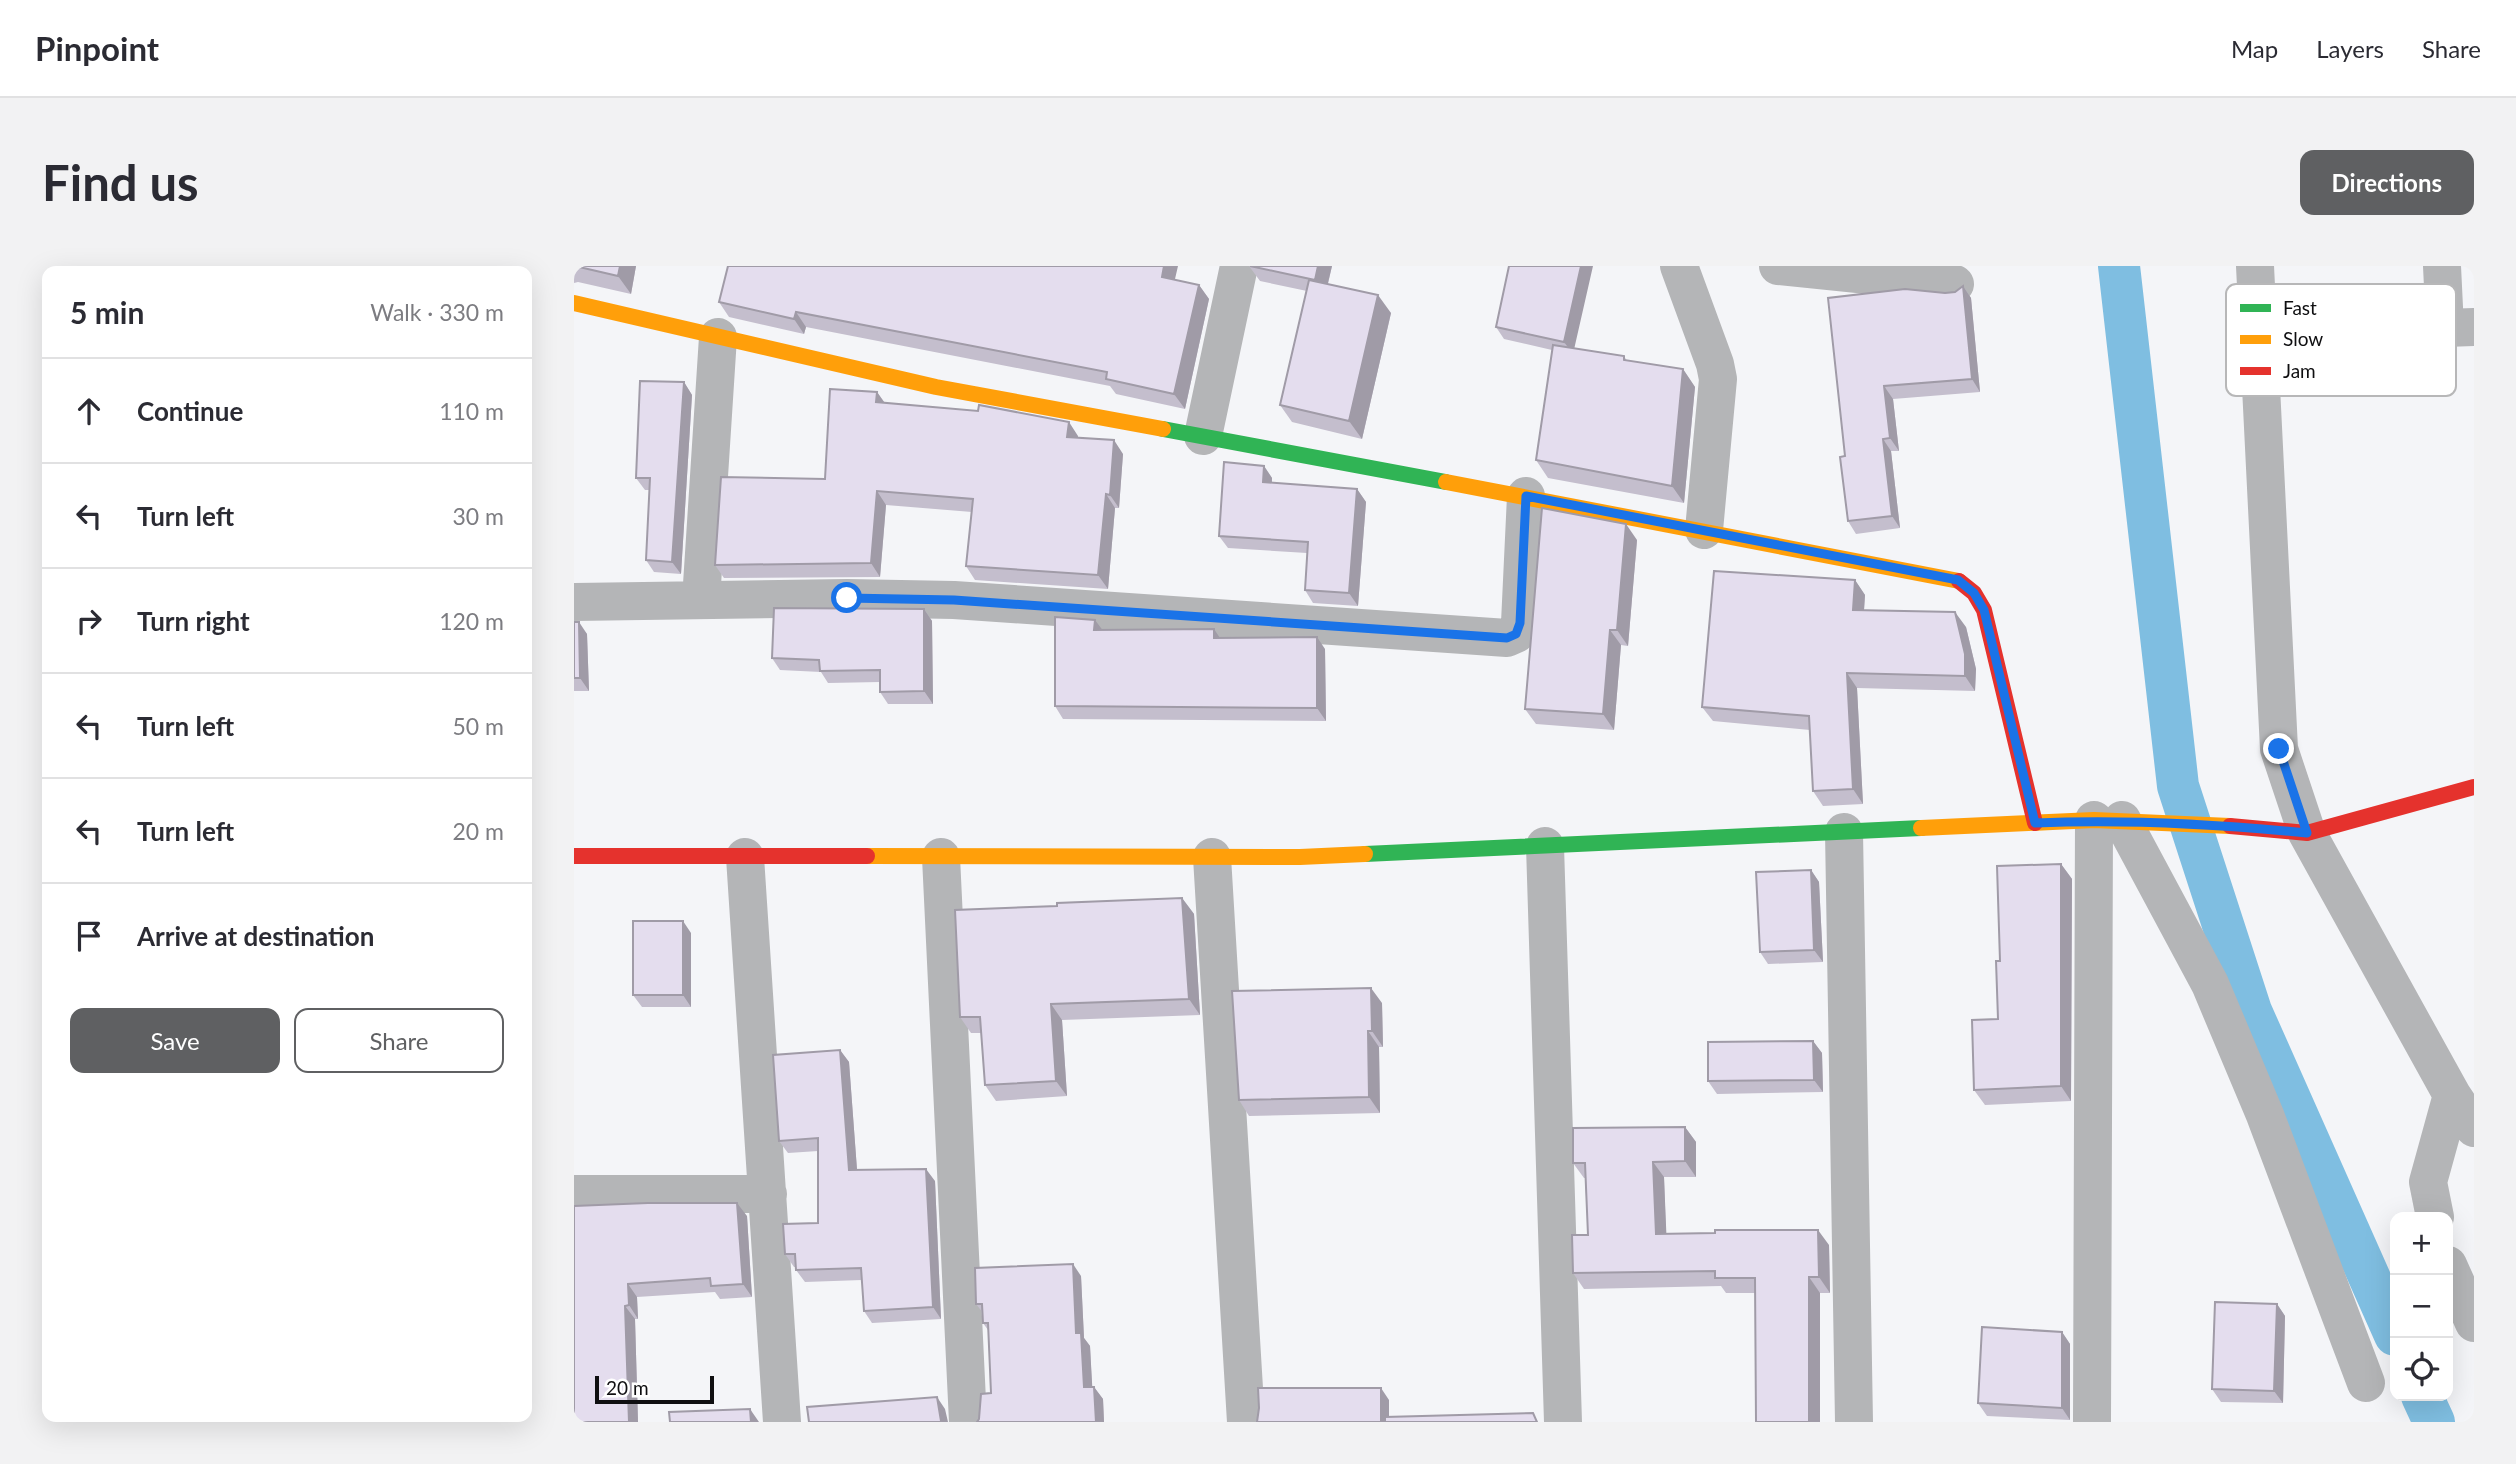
<!DOCTYPE html>
<html lang="en">
<head>
<meta charset="utf-8">
<style>
  :root { --surface:#fff; --page:#f2f2f3; --text:#2b2b33; --muted:#7c7c81; --line:#e1e1e2; --accent:#5f6062 }
  body { margin:0; font-family:Lato,sans-serif; background:var(--page); color:var(--text) }
  .controls { position:absolute; right:21px; bottom:21px; display:grid; overflow:hidden; border-radius:14px; box-shadow:0 7px 28px #0002 }
  .controls button { width:63px; height:63px; display:grid; place-items:center; padding:0; border:0; border-bottom:2px solid var(--line); background:var(--surface); color:var(--text); font:35px sans-serif }
  .scale { position:absolute; left:21px; bottom:18px; width:119px; box-sizing:border-box; padding-left:7px; border:4px solid #0f0f11; border-top:0; font-size:19px; line-height:24px; white-space:nowrap; color:#0f0f11; -webkit-text-stroke:5px #fff; paint-order:stroke }
  .stop { position:absolute; width:21px; height:21px; margin:-16px; border:5px solid #1a73e8; border-radius:50%; background:#fff }
  .stop.end { background:#1a73e8; border-color:#fff; box-shadow:0 2px 7px #0008 }
  .list { margin:0; padding:0; list-style:none }
  h2 { display:flex; justify-content:space-between; align-items:center; height:91px; margin:0; padding:0 28px; font-size:30px }
  h2 small { font-size:23px; font-weight:400; color:var(--muted) }
  .list li { display:grid; grid-template-columns:46px 1fr auto; gap:21px; align-items:center; box-sizing:border-box; height:105px; padding:0 28px; border-top:2px solid var(--line) }
  .list b { display:block; font-size:26px; white-space:nowrap }
  .list em { font-size:23px; font-style:normal; color:var(--muted) }
  .actions { display:flex; gap:14px; padding:21px 28px }
  .actions a { flex:1; padding:16px 0; border:2px solid var(--accent); border-radius:14px; text-align:center; font-size:24px; color:var(--accent) }
  .actions .main { background:var(--accent); color:#fff }
  .icon { flex:none; width:38px; height:38px; fill:none; stroke:currentColor; stroke-width:2; stroke-linecap:round; stroke-linejoin:round }
  .map { position:relative; flex:none; width:1900px; height:1156px; overflow:hidden; border-radius:14px }
  header { display:flex; align-items:center; gap:42px; box-sizing:border-box; height:98px; padding:0 35px; background:var(--surface); border-bottom:2px solid var(--line) }
  header strong { font-size:33px }
  nav { display:flex; gap:38px; margin-inline-start:auto; font-size:24px }
  .intro { display:flex; align-items:center; justify-content:space-between; box-sizing:border-box; height:168px; padding:0 42px }
  h1 { margin:0; font-size:49px }
  .button { padding:18px 32px; border-radius:14px; background:var(--accent); color:#fff; font-size:24px; font-weight:700 }
  main { display:flex; gap:42px; padding:0 42px }
  aside { flex:1; background:var(--surface); border-radius:14px; box-shadow:0 7px 28px #0002 }
  .map>svg:first-child { display:block }
  .lines { fill:none; stroke-linecap:round; stroke-linejoin:round }
  .canal { stroke:#7fbee1; stroke-width:42 }
  .street { stroke:#b4b5b7; stroke-width:38 }
  .fast { stroke:#30b455; stroke-width:16 }
  .slow { stroke:#ff9f0a; stroke-width:16 }
  .jam { stroke:#e5322d; stroke-width:16 }
  .wall { fill:#c4becd }
  .shaded-wall { fill:#a09ba7 }
  .building { fill:#e4ddee; stroke:#a09ba7; stroke-width:2 }
  .route { stroke:#1a73e8; stroke-width:9 }
  .key { fill:#fff; stroke:#b7b7b8; stroke-width:2 }
  .key-label { font-size:19px; fill:#0f0f11 }
</style>
</head>
<body>
<header>
<strong>Pinpoint</strong>
<nav><a>Map</a><a>Layers</a><a>Share</a></nav>
</header>
<div class="intro"><h1>Find us</h1><a class="button">Directions</a></div>
<main>
<aside>
<h2>5 min<small>Walk · 330 m</small></h2>
<ul class="list">
<li><svg class="icon" aria-label="ahead" viewBox="0 0 24 24"><path d="M12 20V5M6 11l6-6 6 6"/></svg><div><b>Continue</b></div><em>110 m</em></li>
<li><svg class="icon" aria-label="left" viewBox="0 0 24 24"><path d="M17 20v-9H6M10 6l-5 5 5 5"/></svg><div><b>Turn left</b></div><em>30 m</em></li>
<li><svg class="icon" aria-label="right" viewBox="0 0 24 24"><path d="M7 20v-9h11M14 6l5 5-5 5"/></svg><div><b>Turn right</b></div><em>120 m</em></li>
<li><svg class="icon" aria-label="left" viewBox="0 0 24 24"><path d="M17 20v-9H6M10 6l-5 5 5 5"/></svg><div><b>Turn left</b></div><em>50 m</em></li>
<li><svg class="icon" aria-label="left" viewBox="0 0 24 24"><path d="M17 20v-9H6M10 6l-5 5 5 5"/></svg><div><b>Turn left</b></div><em>20 m</em></li>
<li><svg class="icon" aria-label="arrive" viewBox="0 0 24 24"><path d="M6 21V4h12l-3 4 3 4H6"/></svg><div><b>Arrive at destination</b></div></li>
</ul>
<div class="actions"><a class="main">Save</a><a>Share</a></div>
</aside>
<div class="map">
<svg width="1900" height="1156" viewBox="0 0 1900 1156">
  <rect width="100%" height="100%" fill="#f4f5f8"/>
  <g class="lines">
    <path class="canal" d="M1545,0L1604,520L1677,745L1821,1069
      M1848,1130L1860,1156"/>
    <path class="street" d="M1105,0L1141,98L1144,113L1130,264
      M1204,0L1381,18
      M1681,0L1705,483L1733,567L1878,829L1900,862
      M1868,0L1871,62
      M1684,88L1871,62L1900,61
      M629,170L665,0
      M127,334L144,71
      M0,336L273,332L380,334L933,372L942,368L946,357L952,230
      M1548,554L1636,718L1691,849L1792,1117
      M1270,566L1280,1156
      M971,580L989,1156
      M171,591L208,1156
      M367,591L394,1156
      M638,591L672,1156
      M0,928H194
      M1861,951L1854,916L1878,829
      M1874,999L1900,1057
      M1518,1156L1520,554"/>
    <path class="fast" d="M589,163L872,216
      M791,588L1347,562"/>
    <path class="slow" d="M0,37L362,121L589,163
      M872,216L1385,315
      M1347,562L1520,554L1656,560
      M293,590L726,591L791,588"/>
    <path class="jam" d="M1385,315L1400,327L1410,344L1461,557
      M1656,560L1733,567L1900,521
      M0,590H293"/>
  </g>
  <path class="wall" d="M0,0H62L57,28L4,16L0,17Z
    M675,0H758L754,18L817,47L788,173L718,156L706,139L733,25L686,15Z
    M935,0L1000,82L1050,90L1053,95L1109,103L1121,121L1110,237L974,212L962,194L978,84L930,73L922,61Z
    M601,14L625,19L635,33L611,143L542,128L536,120L232,61L230,68L155,51L145,36Z
    M1389,20L1397,32L1406,126L1319,133L1325,185H1317L1326,262L1282,268L1274,255L1271,190L1254,32L1371,27L1381,26Z
    M110,116L118,129L107,308L80,306L72,294L76,224H71L62,212Z
    M303,126L311,137L504,170V172L549,188L545,242H541L534,323L401,314L392,300L398,246L312,239L306,311L150,312L141,299L251,213Z
    M690,200L698,212V217L783,223L792,236L784,340L739,337L731,324L733,287L654,282L645,270Z
    M1063,274L1054,380L1047,379L1040,464L962,458L951,443Z
    M1281,314L1291,329L1290,344L1392,361L1402,403L1401,425L1283,422L1289,538L1249,540L1239,525L1236,464L1139,455L1128,441Z
    M350,343L358,355L359,438H314L306,426V416L254,417L247,406L206,404L198,392Z
    M0,356L13,368L15,425H0Z
    M528,364L646,372L751,383L752,455L489,453L481,440Z
    M1487,598L1498,613L1497,835L1411,839L1400,824L1424,753L1426,695Z
    M1237,604L1245,616L1249,696L1194,698L1186,686Z
    M608,632L620,648L626,749L488,754L493,830L422,835L411,819L408,767H397L386,751L483,640Z
    M117,667V741H68L59,729Z
    M808,737L809,781H805L806,847L675,850L665,834Z
    M1239,775L1248,787L1249,826L1143,828L1134,815Z
    M266,784L275,796L283,904L361,915L367,1053L298,1057L290,1045L288,1014L231,1016L222,1004V1001H220L211,988L244,957V885L214,887L205,875Z
    M1111,861L1122,876V911H1090L1092,968L1255,979L1256,1027H1246V1156L1182,1027H1152L1147,1020L1010,1023L999,1007L1014,969L1011,912H1010L999,897Z
    M0,940L173,950L178,1031L146,1033L141,1026L63,1031L64,1053H61L64,1156Z
    M507,1010L510,1072L516,1080L518,1121H520L529,1133L530,1156H403L405,1153L417,1127L414,1064L409,1057V1047L402,1038Z
    M1703,1038L1711,1050L1709,1137L1647,1136L1638,1123Z
    M1488,1066L1496,1078V1154L1413,1150L1404,1137Z"/>
  <path class="shaded-wall" d="M46,0H62L57,28L44,10Z
    M590,0H604L598,26L588,11Z
    M744,0H758L751,29L741,14Z
    M1007,0H1019L999,88L990,76Z
    M625,19L635,33L611,143L600,128Z
    M1389,20L1397,32L1406,126L1398,113Z
    M804,29L817,47L788,173L775,155Z
    M222,46L232,61L230,68L220,53Z
    M1109,103L1121,121L1110,237L1098,220Z
    M110,116L118,129L107,308L98,296Z
    M1310,120L1319,133L1325,185L1316,172Z
    M303,126L312,139L302,136Z
    M495,156L504,170L502,185L493,171Z
    M1309,173L1317,185L1326,262L1318,250Z
    M540,174L549,188L545,242L536,229Z
    M690,200L698,212L697,229L689,216Z
    M783,223L792,236L784,340L775,327Z
    M303,225L312,239L306,311L297,297Z
    M532,228L541,242L534,323L524,309Z
    M1052,258L1063,274L1054,380L1043,364Z
    M1281,314L1291,329L1289,359L1279,344Z
    M350,343L358,355L359,438L350,425Z
    M1381,346L1392,361L1402,403L1401,425L1391,410Z
    M521,354L530,366L520,364Z
    M5,356L13,368L15,425L6,412Z
    M640,363L648,375L640,372Z
    M1036,364L1047,379L1040,464L1029,448Z
    M743,371L751,383L752,455L743,442Z
    M1273,407L1283,422L1289,538L1279,523Z
    M1487,598L1498,613L1497,835L1487,820Z
    M1237,604L1245,616L1249,696L1240,684Z
    M608,632L620,648L626,749L615,733Z
    M109,655L117,667V741L109,729Z
    M797,722L808,737L809,781L798,765Z
    M477,738L488,754L493,830L482,815Z
    M794,765L805,781L806,847L795,831Z
    M1239,775L1248,787L1249,826L1240,814Z
    M266,784L275,796L284,917L275,904Z
    M1111,861L1122,876V911L1111,895Z
    M1079,896L1090,911L1093,983L1082,968Z
    M352,903L361,915L367,1053L359,1041Z
    M163,937L173,950L178,1031L169,1018Z
    M1244,964L1255,979L1256,1027L1245,1011Z
    M499,998L507,1010L510,1072L516,1080L519,1134L510,1121L502,1067Z
    M1235,1011L1246,1027V1156H1235Z
    M54,1018L63,1031L64,1053L55,1039Z
    M1703,1038L1711,1050L1709,1137L1700,1125Z
    M51,1040L61,1053L64,1156H55Z
    M1488,1066L1496,1078V1154L1488,1142Z
    M520,1121L529,1133L530,1156H522Z
    M807,1122L815,1134V1156H807Z
    M363,1131L371,1143L374,1156H367V1155Z
    M176,1143L185,1156H177Z"/>
  <path class="building" d="M1,0H46L44,10Z
    M154,0H590L588,11L625,19L600,128L532,113L533,106L222,46L220,53L145,36Z
    M676,0H744L741,14Z
    M935,0H1007L990,76L922,61Z
    M735,14L804,29L775,155L706,139Z
    M1389,20L1398,113L1310,120L1316,172L1309,173L1318,250L1274,255L1266,191L1271,190L1254,32L1331,23L1371,27L1381,26Z
    M979,79L1050,90V94L1109,103L1098,220L962,194Z
    M66,115L110,116L98,296L72,294L76,212H62Z
    M256,123L303,126L302,136L404,145L405,139L495,156L493,171L540,174L536,229L532,228L524,309L392,300L399,233L303,225L297,297L141,299L147,211L251,213Z
    M650,196L690,200L689,216L783,223L775,327L731,324L734,276L645,270Z
    M968,242L1052,258L1043,364H1036L1029,448L951,443Z
    M1140,305L1281,314L1279,344L1381,346L1391,388V410L1273,407L1279,523L1239,525L1235,450L1128,441Z
    M200,342L350,343V425L306,426V404L246,405L245,394L198,392Z
    M481,351L521,354L520,364L640,363V372L743,371V442L481,440Z
    M0,356H5L6,412H0Z
    M1487,598V820L1400,824L1398,754L1424,753L1422,695H1426L1423,600Z
    M1237,604L1240,684L1186,686L1182,606Z
    M608,632L615,733L477,738L482,815L411,819L406,751H386L381,644L483,640V637Z
    M59,655H109V729H59Z
    M797,722L798,765H794L795,831L665,834L658,725Z
    M1239,775L1240,814L1134,815V776Z
    M266,784L275,904L352,903L359,1041L290,1045L287,1002L222,1004L221,988H211L209,958L244,957V872L205,875L199,789Z
    M1111,861V895L1079,896L1082,968L1141,967V964H1244L1245,1011H1235V1156H1182L1181,1012H1141V1005L999,1007L998,969H1014L1011,897H999V862Z
    M74,937H163L169,1018L137,1020L136,1012L54,1018L55,1039L51,1040L55,1156H0V940Z
    M499,998L502,1067H507L510,1121H520L522,1156H403L405,1153L407,1128L417,1127L414,1057H409L408,1038H402L401,1002Z
    M1641,1036L1703,1038L1700,1125L1638,1123Z
    M1408,1061L1488,1066V1142L1404,1137Z
    M684,1122H807V1156H683L685,1142Z
    M363,1131L367,1155L368,1156H235L233,1141Z
    M176,1143L177,1156H96L95,1146Z
    M959,1147L963,1156H811V1151Z"/>
  <g class="lines">
    <path class="route" d="M273,332L380,334L933,372L942,368L946,357L952,230L1384,314L1400,327L1410,344L1461,557C1552,553 1642,558 1733,567L1705,483"/>
  </g>
  <rect x="1652" y="18" width="230" height="112" rx="10" class="key"/>
  <rect x="1666" y="38" width="31" height="8" fill="#30b455"/>
  <rect x="1666" y="69" width="31" height="9" fill="#ff9f0a"/>
  <rect x="1666" y="101" width="31" height="8" fill="#e5322d"/>
  <g class="key-label">
    <text x="1709" y="49">Fast</text>
    <text x="1709" y="80">Slow</text>
    <text x="1709" y="112">Jam</text>
  </g>
</svg>
<div class="controls">
<button>+</button>
<button>−</button>
<button><svg class="icon" aria-label="locate" viewBox="0 0 24 24"><circle cx="12" cy="12" r="6"/><path d="M12 2v4M12 18v4M2 12h4M18 12h4"/></svg></button>
</div>
<div class="scale">20 m</div>
<div class="stop" style="left:273px;top:332px"></div>
<div class="stop end" style="left:1705px;top:483px"></div>
</div>
</main>
</body>
</html>
